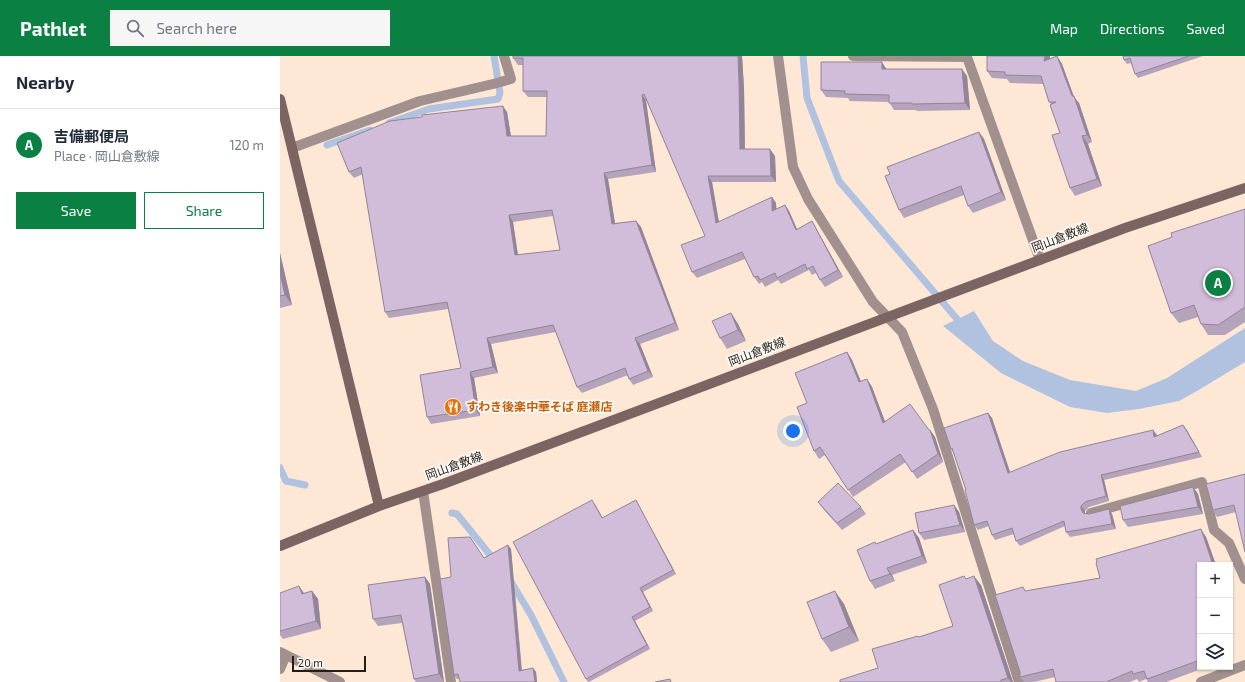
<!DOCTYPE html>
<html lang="en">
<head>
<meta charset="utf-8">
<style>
  :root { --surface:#fff; --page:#f6f6f7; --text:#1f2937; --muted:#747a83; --line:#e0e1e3; --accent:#0b8043 }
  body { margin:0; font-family:"Exo 2","Noto Sans JP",sans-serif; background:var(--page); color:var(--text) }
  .controls { position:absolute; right:12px; bottom:12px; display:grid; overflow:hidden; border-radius:0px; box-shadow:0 1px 3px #0004 }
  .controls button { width:36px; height:36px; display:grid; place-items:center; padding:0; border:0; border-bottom:1px solid var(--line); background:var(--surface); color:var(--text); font:20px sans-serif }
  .scale { position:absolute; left:12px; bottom:10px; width:74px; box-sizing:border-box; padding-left:4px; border:2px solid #251e17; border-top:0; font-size:11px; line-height:14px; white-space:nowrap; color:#251e17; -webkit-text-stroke:3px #fdf9f5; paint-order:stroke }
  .you { position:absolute; left:513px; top:375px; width:14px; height:14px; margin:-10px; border:3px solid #fff; border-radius:50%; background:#1a73e8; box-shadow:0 0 0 6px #1a73e833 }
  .badge { display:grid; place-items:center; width:26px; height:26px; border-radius:50%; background:var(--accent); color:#fff; font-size:13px; font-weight:700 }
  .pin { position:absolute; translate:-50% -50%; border:2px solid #fff; box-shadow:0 1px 4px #0006 }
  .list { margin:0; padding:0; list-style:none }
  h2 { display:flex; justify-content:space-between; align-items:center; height:52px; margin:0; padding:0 16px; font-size:17px }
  h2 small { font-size:13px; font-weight:400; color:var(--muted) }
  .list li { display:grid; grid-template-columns:26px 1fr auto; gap:12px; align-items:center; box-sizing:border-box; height:72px; padding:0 16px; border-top:1px solid var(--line) }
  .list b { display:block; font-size:15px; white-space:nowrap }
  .list p { margin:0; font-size:13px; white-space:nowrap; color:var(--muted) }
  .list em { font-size:13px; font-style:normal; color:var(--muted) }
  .actions { display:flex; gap:8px; padding:12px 16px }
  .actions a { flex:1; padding:9px 0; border:1px solid var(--accent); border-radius:0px; text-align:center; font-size:14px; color:var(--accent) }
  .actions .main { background:var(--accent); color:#fff }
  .icon { flex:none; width:22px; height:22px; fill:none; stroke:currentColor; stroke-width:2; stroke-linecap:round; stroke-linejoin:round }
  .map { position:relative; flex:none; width:965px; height:626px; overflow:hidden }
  header { display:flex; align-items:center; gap:24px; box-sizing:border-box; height:56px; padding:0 20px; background:var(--accent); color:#fff }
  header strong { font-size:19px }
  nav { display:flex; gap:22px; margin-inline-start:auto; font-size:14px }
  .search { width:280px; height:36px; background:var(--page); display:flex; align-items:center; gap:10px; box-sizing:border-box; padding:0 14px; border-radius:0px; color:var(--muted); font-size:15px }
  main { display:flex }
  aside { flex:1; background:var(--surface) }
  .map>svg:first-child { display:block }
  .water { fill:#b0c2df }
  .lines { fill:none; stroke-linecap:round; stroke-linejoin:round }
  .stream { stroke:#b0c2df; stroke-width:7 }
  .street { stroke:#a1908e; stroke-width:10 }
  .secondary { stroke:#7c6462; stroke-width:10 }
  .wall { fill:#b4a3bb; fill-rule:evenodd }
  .shaded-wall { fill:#928499 }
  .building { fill:#d1bdda; stroke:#928499; fill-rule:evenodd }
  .labels { text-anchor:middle; stroke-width:3.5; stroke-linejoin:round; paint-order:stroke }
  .street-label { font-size:12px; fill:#251e17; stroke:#fdf9f5 }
  .food-label { font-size:12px; font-weight:bold; fill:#c56008; stroke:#fdf9f5; text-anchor:start }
</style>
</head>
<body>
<header>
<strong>Pathlet</strong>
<div class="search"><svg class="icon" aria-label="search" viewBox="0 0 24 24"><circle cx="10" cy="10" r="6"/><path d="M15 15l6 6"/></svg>Search here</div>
<nav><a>Map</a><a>Directions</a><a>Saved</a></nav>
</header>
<main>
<aside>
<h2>Nearby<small></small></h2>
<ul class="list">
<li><span class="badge">A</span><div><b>吉備郵便局</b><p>Place · 岡山倉敷線</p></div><em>120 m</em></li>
</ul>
<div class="actions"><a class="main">Save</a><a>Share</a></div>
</aside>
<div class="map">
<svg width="965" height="626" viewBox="0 0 965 626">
  <rect width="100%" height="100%" fill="#fee8d5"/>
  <path class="water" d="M694,255L713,285L743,305L790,324L856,335L887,322L965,272V306L917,335L899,345L859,353L827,357L790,351L721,317L663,270Z"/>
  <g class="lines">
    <path class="stream" d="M523,0L527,42L559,125L683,270
      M109,67L149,53L218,43L220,37L214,0
      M47,89L90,74
      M0,412L6,425L25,429
      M172,457L177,458L215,505
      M230,524L251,559L284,626"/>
    <path class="street" d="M498,0L513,111L528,143L593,246L622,276L653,353L739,626
      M573,0L687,1L760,204
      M12,92L140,45L213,28L231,23L224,0
      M143,435L171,626
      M811,457L922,426L934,474L949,487L965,523
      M0,596L60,626
      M0,613L6,599
      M921,626L965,609"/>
    <path class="secondary" d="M0,43L99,450
      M0,490L99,450L163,428L845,172L965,132"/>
  </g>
  <path class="wall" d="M233,0H462L464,32L465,93L495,100L496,126H432L439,166L492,141L496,147V153L505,149L509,155L517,173L532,165L536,172L563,221L545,231L540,224L536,217L532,219L529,214L501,228L498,224L485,231L482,226L479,228L474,221L465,203L417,222L412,216L425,180L367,45H366L376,116L328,123L335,167L356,165L361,171L399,274L360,288L373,321L353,329L349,323L348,319L302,337L297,331L276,276L211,288L218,317L194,322L200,360L151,368L147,361L181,312L168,253L109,262L105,256L83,118L74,122L69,116L57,87L227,56L231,80H266L267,41H248L243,35V9H238L233,2ZM273,160L280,194L238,199L233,166Z
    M770,0V3L777,0L782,8L794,41L799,47L812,86L808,88L822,130L795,140L790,132L780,77L771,48L769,46L763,28L730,27L727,23L712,22L707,15Z
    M843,0H923L858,22L855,18L851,7L847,8L844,4Z
    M607,13L687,20L690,54L637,55L636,54H614L609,46L570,45L568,42L546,41L541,34Z
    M699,76L704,83L726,144L693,157L688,150L684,139L624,162L619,154Z
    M965,153V266L945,279H928L921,268L918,261L899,267L891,257L892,181Z
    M0,197L12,249L0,252Z
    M451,257L458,268L466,285L447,293L440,282Z
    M567,296L572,304L581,325L587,323L592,331L605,365L649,374H650L655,381L663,406L637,423L626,406L573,441L545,399L539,403L534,395L527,347Z
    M708,357L712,362L730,416L873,374L877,380L903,369L922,401L824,424L829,445L809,451L805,455V457L809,458L829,453L832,458L836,473L790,481L786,476L785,470L740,490L736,485L734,478L715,484L712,479L709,470L698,474L694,469L686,434L674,398L671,393Z
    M965,418L956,456L937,461L933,454Z
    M913,431L918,438L923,458L848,471L843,464Z
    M356,444L358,448L396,518L363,536L373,555L355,565L370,593L309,626H308L306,623L315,448L323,462Z
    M538,446L581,451L586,458L562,474L544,454Z
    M674,449L679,456L685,476L644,484L639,477Z
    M633,474L639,482L647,507L612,519L615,525L595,533L590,525Z
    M926,481L936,509H920V611H927L886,626H868L866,623L859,626L857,623L850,626H776L775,621L754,626H744L740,621L746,535L820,522Z
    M228,489L231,493L242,614L253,612L256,616L257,626H180L179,623H177L174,619L171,521L204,502Z
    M145,521L150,528L164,626H136L134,623L122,567L98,570L93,563Z
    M686,523L701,529L733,626H560L598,612L639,581L673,570Z
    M32,535L38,543L41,573L3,583L0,579V537H24Z
    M564,548L579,585L551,596L542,583Z"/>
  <path class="shaded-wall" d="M458,0H462L464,32L465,100L460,93Z
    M765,0H770V13L764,5Z
    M777,0L782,8L794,41L799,47L812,86L807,79Z
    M602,6L607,14L602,13Z
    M682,13L687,20L690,54L685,47Z
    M362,39L366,45L376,116L372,109Z
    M223,50L227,56L232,87L227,80Z
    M699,76L704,83L726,144L721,136Z
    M802,80L808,88L822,130L817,123Z
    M490,93L495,100L496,126L491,120Z
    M324,117L328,123L336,174L332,168Z
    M428,120L432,126L440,173L436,167Z
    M492,141L496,147L497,161L492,155Z
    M505,149L509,155L520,180L516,174Z
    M229,159L233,166L239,206L235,199Z
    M356,165L361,171L399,274L395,267Z
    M532,165L536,172L563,221L558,214Z
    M0,197L12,249L5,239L0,217Z
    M451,257L458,268L466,285L458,274Z
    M207,282L211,288L218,317L213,311Z
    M355,282L360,288L373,321L368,315Z
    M567,296L572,304L584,334L579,326Z
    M190,316L194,322L200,360L196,354Z
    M587,323L592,331L608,374L603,367Z
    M708,357L712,362L732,422L728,417Z
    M903,369L907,374L922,401L919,396Z
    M650,374L655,381L663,406L658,398Z
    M873,374L877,379L878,386L874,381Z
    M821,419L824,424L829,445L826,440Z
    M913,431L918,438L923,458L918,451Z
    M356,444L358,448L396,518L393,514Z
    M674,449L679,456L685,476L680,469Z
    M801,450L805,455V458L801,453Z
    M829,453L832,458L836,473L832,468Z
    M921,473L926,481L936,509H933Z
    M633,474L639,482L647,507L642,500Z
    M228,489L231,493L242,619L239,615Z
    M607,512L612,519L615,525L610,518Z
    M694,520L701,529L733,626H731L728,622Z
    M145,521L150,528L164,626L159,618Z
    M19,530L24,537L22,538Z
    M360,532L363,536L373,555L370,551Z
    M32,535L38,543L41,573L36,565Z
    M555,535L564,548L579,585L569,571Z
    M352,561L355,565L370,593L367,589Z
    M253,612L256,616L257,626H255Z"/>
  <path class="building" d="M233,0H458L459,26L460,93H490L491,120H428L436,167L492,141V155L505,149L516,174L532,165L558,214L540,224L533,210L527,213L525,208L497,222L495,217L480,224L478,220L474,221L462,196L412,216L401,189L425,180L364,38L362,39L372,109L324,117L332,168L356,165L395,267L355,282L368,315L349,323L345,312L297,331L273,269L207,282L213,311L190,316L196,354L147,361L140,319L181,312L167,246L105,256L81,111L69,116L57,87L110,65L142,61V59L223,50L227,80H266L267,35H243V2H233ZM272,154L280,194L235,199L229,159Z
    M707,0H765L764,5L777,0L792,40H794L807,79L802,80L817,123L790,132L772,79L780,77L770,49L776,46H769L761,20L725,19V16L707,15Z
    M843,0H909L855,18L850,2L844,4Z
    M541,6H602V13H682L685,47L632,48V47H609V39L565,38V35L541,34Z
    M699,76L721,136L688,150L681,130L619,154L605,120L610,118L607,111Z
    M965,153V251L938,269L921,268L914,249L891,257L868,190L892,181L891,177Z
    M0,217L5,239L0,240Z
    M451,257L458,274L440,282L432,265Z
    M567,296L579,326L587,323L603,367L630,348L649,374H650L658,398L632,416L620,398L568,434L540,391L534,395L517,351L527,347L515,317Z
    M708,357L728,417L780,396L873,374L874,381L903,369L919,396L821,419L826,440L805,446L801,450V453L803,457L809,458L829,453L832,468L786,476L784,465L736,485L732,472L712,479L707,465L694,469L685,434H686L672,392L671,393L664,372Z
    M965,418V496L954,449L933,454L926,428Z
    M558,427L581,451L557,467L538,446Z
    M913,431L918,451L843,464L840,450Z
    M312,444L322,462L356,444L393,514L360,532L370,551L352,561L367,589L306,623L233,486Z
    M674,449L680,469L639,477L635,457Z
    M921,473L933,509H920V604L867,623L864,615L853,618L852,615L826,626H776L773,613L740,621V616L715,539L743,531L745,535L820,522L816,507L817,506L816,503Z
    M633,474L642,500L607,512L610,518L590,525L577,494L595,486L596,488Z
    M190,481L204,502L228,489L239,615L253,612L255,626H180L178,618L174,619L160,523L171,521L168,482Z
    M684,520L686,523L694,520L728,622L721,624V626H560V624L598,612L592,593L638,580L639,581L673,570L659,529Z
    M145,521L159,618L134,623L121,559L93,563L88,529Z
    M19,530L22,538L32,535L36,565L0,575V537Z
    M555,535L569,571L542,583L527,546Z
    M390,623L391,626H375Z"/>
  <defs>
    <symbol id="restaurant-disc" viewBox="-11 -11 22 22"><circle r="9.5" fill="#e8710a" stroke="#fdf9f5"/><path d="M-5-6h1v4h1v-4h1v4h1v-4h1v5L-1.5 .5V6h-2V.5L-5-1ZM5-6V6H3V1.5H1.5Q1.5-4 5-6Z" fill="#fff"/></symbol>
  </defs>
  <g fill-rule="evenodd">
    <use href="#restaurant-disc" x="163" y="341" width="20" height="20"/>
  </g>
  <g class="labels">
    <g class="street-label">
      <text transform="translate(780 182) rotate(-21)" y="4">岡山倉敷線</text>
      <text transform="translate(477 296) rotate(-21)" y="4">岡山倉敷線</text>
      <text transform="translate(174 410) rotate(-20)" y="4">岡山倉敷線</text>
    </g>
    <g class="food-label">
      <text x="186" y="355">すわき後楽中華そば 庭瀬店</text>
    </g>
  </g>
</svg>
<div class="controls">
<button>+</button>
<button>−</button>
<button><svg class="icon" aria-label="layers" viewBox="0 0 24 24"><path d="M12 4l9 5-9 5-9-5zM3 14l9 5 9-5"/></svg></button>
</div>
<div class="scale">20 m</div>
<div class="you"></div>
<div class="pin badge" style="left:938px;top:227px">A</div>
</div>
</main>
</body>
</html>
